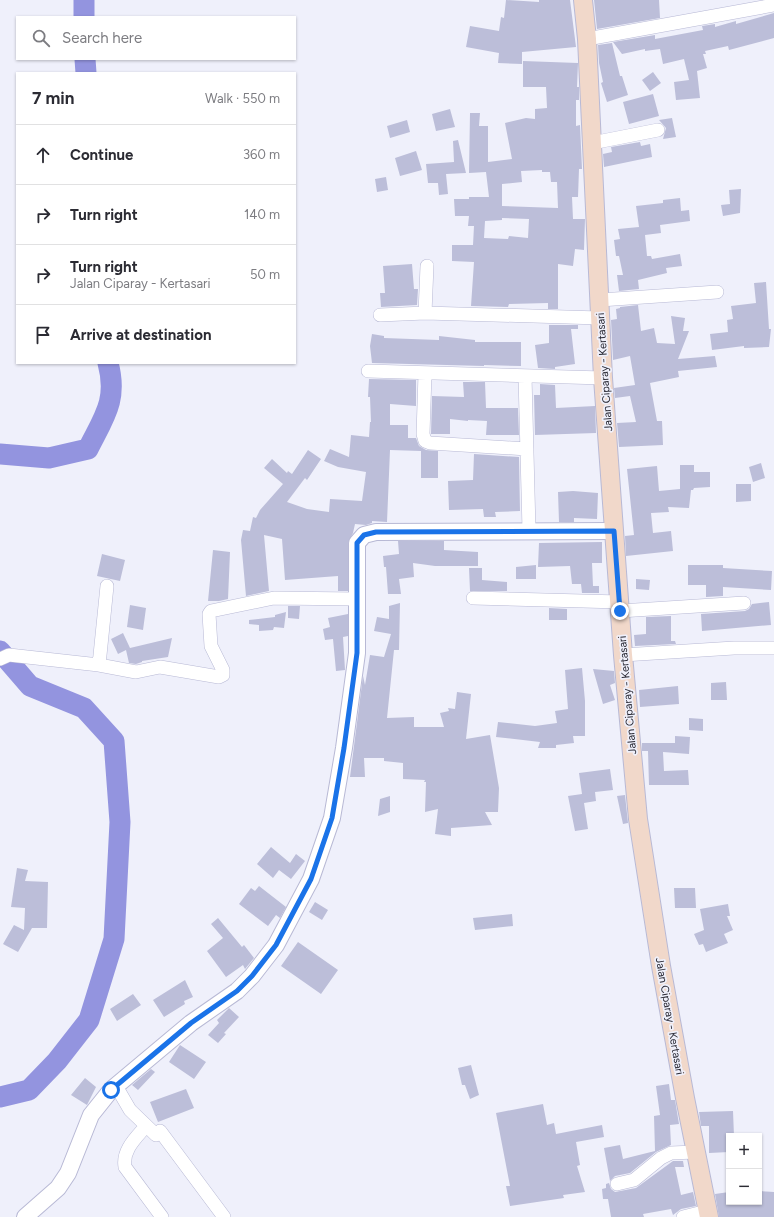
<!DOCTYPE html>
<html lang="en">
<head>
<meta charset="utf-8">
<style>
  :root { --surface:#fff; --page:#f2f2f3; --text:#2b2b33; --muted:#7c7c81; --line:#e1e1e2 }
  body { margin:0; font-family:Figtree,sans-serif; background:var(--page); color:var(--text) }
  .controls { position:absolute; right:12px; bottom:12px; display:grid; overflow:hidden; border-radius:0px; box-shadow:0 1px 3px #0004 }
  .controls button { width:36px; height:36px; display:grid; place-items:center; padding:0; border:0; border-bottom:1px solid var(--line); background:var(--surface); color:var(--text); font:20px sans-serif }
  .stop { position:absolute; width:12px; height:12px; margin:-9px; border:3px solid #1a73e8; border-radius:50%; background:#fff }
  .stop.end { background:#1a73e8; border-color:#fff; box-shadow:0 1px 4px #0008 }
  .list { margin:0; padding:0; list-style:none }
  h2 { display:flex; justify-content:space-between; align-items:center; height:52px; margin:0; padding:0 16px; font-size:17px }
  h2 small { font-size:13px; font-weight:400; color:var(--muted) }
  .list li { display:grid; grid-template-columns:26px 1fr auto; gap:12px; align-items:center; box-sizing:border-box; height:60px; padding:0 16px; border-top:1px solid var(--line) }
  .list b { display:block; font-size:15px; white-space:nowrap }
  .list p { margin:0; font-size:13px; white-space:nowrap; color:var(--muted) }
  .list em { font-size:13px; font-style:normal; color:var(--muted) }
  .icon { flex:none; width:22px; height:22px; fill:none; stroke:currentColor; stroke-width:2; stroke-linecap:round; stroke-linejoin:round }
  .map { position:relative; flex:none; width:774px; height:1217px; overflow:hidden }
  .search { position:absolute; background:var(--surface); box-shadow:0 1px 3px #0004; left:16px; top:16px; width:280px; height:44px; display:flex; align-items:center; gap:10px; box-sizing:border-box; padding:0 14px; border-radius:0px; color:var(--muted); font-size:15px }
  .panel { position:absolute; background:var(--surface); box-shadow:0 1px 3px #0004; left:16px; top:72px; width:280px; height:292px; border-radius:0px }
  .map>svg:first-child { display:block }
  .lines { fill:none; stroke-linecap:round; stroke-linejoin:round }
  .river { stroke:#9394df; stroke-width:21 }
  .building { fill:#bcbed9; fill-rule:evenodd }
  .minor-casing { stroke:#b8b9d5; stroke-width:14 }
  .tertiary-casing { stroke:#b8b9d5; stroke-width:18 }
  .secondary-casing { stroke:#b8b9d5; stroke-width:20 }
  .minor { stroke:#fff; stroke-width:13 }
  .tertiary { stroke:#fff; stroke-width:16 }
  .secondary { stroke:#f1d8ca; stroke-width:18 }
  .route { stroke:#1a73e8; stroke-width:5 }
  .labels { text-anchor:middle; stroke-width:3.5; stroke-linejoin:round; paint-order:stroke }
  .street-label { font-size:11px; fill:#262631; stroke:#eff0fb }
</style>
</head>
<body>
<div class="map">
<svg width="774" height="1217" viewBox="0 0 774 1217">
  <rect width="100%" height="100%" fill="#eff0fb"/>
  <g class="lines">
    <path class="river" d="M84,0V17
      M85,59L86,73
      M0,454L49,458L88,449C104,417 118,400 108,363
      M0,651L30,686L84,708L114,741L120,822L114,939L89,1020L57,1061L29,1090L0,1097"/>
  </g>
  <path class="building" d="M506,0L539,2V0H570L576,47L522,52V64L498,63L499,53L466,47L470,26L499,31L501,17L504,18Z
    M594,0H659L660,18L597,29Z
    M774,13V38L729,50L728,46L705,51L706,54H703L707,68L697,71L700,98L676,100L674,82L689,80L684,59L663,64L660,49L645,51V49L622,54L613,42L655,35V39L703,30L702,26L715,24V27L736,21V24Z
    M612,43L620,76H622L628,95L607,102L601,83L603,82L599,63L598,45Z
    M523,61L578,63L577,87H579V100H576V126L580,125L582,169H579L578,197H572L573,219H585L584,250L575,249L573,266L558,264V309H548V303L509,304L508,307L471,306L474,262L452,261V245H473L474,226H468L469,216H455L454,199H469V197H489L486,172L469,173L470,113H480L479,126H488V162L512,159L505,123L526,118L535,119V109L547,108L546,87H523ZM542,170V172H550L551,182H557L558,208L502,206V184L522,182L521,171ZM502,218L529,219L528,238L509,236L508,239L484,238L485,221L502,220Z
    M653,72L661,83L650,91L642,80Z
    M653,94L659,116L629,124L623,102Z
    M450,109L455,127L436,131L432,114Z
    M672,118L676,137L663,139L666,128L659,120Z
    M407,120L410,132L390,138L387,126Z
    M458,140L466,173L446,174L448,194L439,195L438,183H428L426,164L454,162L453,141Z
    M640,142L641,146L650,144L652,157L604,167L603,154L612,152L611,147Z
    M416,151L422,170L400,176L395,158Z
    M386,177L388,190L377,192L375,179Z
    M741,189L740,213L723,216L721,205L730,204L729,190Z
    M680,198L681,211L689,210L690,221L660,225L661,233L645,235L647,256H651L652,259L680,254L682,266L666,268L667,273L638,280L639,289L619,291L617,275H623L619,256H616L614,240L620,239L618,229L639,227L636,206L663,203V200Z
    M412,264L414,289H418L417,305L381,307L380,293H385L383,266Z
    M766,282L769,329H771L769,347L744,348V346L712,350L710,334L728,332L727,320L733,319L731,306L756,303L754,283Z
    M638,305L641,331L654,328L657,343L675,344L671,316L685,318L683,331H689L678,359L715,356L717,367L678,371L679,377L650,383L657,421H662L663,445L619,447L617,423L636,422L630,396L615,398L614,388L635,385L630,356L613,360L611,320L617,319L616,309L620,308V307Z
    M549,325H578V329H571L575,364L555,367V369L538,368L535,345L549,343Z
    M372,334L384,336V338L439,340V336L475,340V342H521V366L484,365V366L372,363L370,346Z
    M369,379L416,380V406L390,404V425H408V438H416L419,446L426,450L438,451V478H421V451L390,450L387,522L372,521V523L366,525L355,524L353,533L348,543V591H338V576L285,580L282,539L264,535L269,591L246,596L241,540L243,530L250,531L253,517L256,518L260,510L283,484L264,468L272,459L287,473L288,471L292,474L308,450L321,459L307,480L305,478L287,502L307,509L329,512L330,499L362,501L366,472L338,467L324,461L330,449L349,457L351,435L369,437L370,422H371L370,397H368Z
    M463,382H485L486,408H518L519,435H486L487,421L468,420V421L450,419V434H431L432,396L464,397Z
    M540,384L555,385L556,408L595,406L596,433L535,435L534,395H540Z
    M474,454L519,457L520,511L495,512L496,517H484L483,509L449,510L448,481L473,480Z
    M761,463L765,478L753,482L749,467Z
    M680,465H694V472H710V487L694,488L693,490H691L689,508L668,507L669,512L651,513L653,533L671,531L673,551L626,556L625,536L634,535L627,469L657,466L659,491L680,489Z
    M736,484H751V501L736,502Z
    M573,491L598,493L597,519L574,518V522H559L558,492Z
    M398,541H444V550L478,552V566H435L413,563L414,577L399,579L401,594H388L386,567H384L383,556L399,554Z
    M602,542V563H592L593,586H599V593H582L581,584H572L570,566L538,567L539,543Z
    M213,550L230,552L228,599L219,601H208Z
    M102,554L125,560L120,581L97,576Z
    M536,565V579H516V567Z
    M688,565H723V568L772,571L771,590L723,587V596L706,597V585H688Z
    M469,568H482V580L507,582V591H470Z
    M636,579L650,580L649,590L636,589Z
    M769,602L771,625L702,631L701,614L745,611L749,609L752,604Z
    M400,603L399,650H394L387,718L414,717V727H444L440,713L449,711L448,708L455,709L457,692L471,694L466,739L490,735L499,788L498,812H485L492,825L451,828V836L435,834L438,809L425,812L426,782H424L425,780L403,779V763L384,761V758H364L365,777H350L363,676L365,685L370,655L384,657L391,634L374,631L377,617L389,619V606Z
    M130,605L146,608L143,630L127,627Z
    M288,606H300L299,619L288,618Z
    M549,608L567,609V620H549Z
    M286,612L284,628L274,627L273,630L259,631V625L249,624V620L275,617V615Z
    M348,614V636L343,637L345,670L336,671L333,639L325,640L323,629L330,627L328,618Z
    M671,616V641H675L676,644L635,646L634,635L646,634V617Z
    M123,633L130,648L172,638L168,657L142,661V662L136,664L129,663L126,650L118,654L111,639Z
    M582,668L585,701V736H573L574,743L556,745V748H538L540,742L496,737L498,722L535,726L557,723L555,711L568,709L565,670Z
    M593,669L614,671L615,683L610,685L615,700L603,704Z
    M726,682L727,700H711V683Z
    M678,686L679,704L640,707L639,690Z
    M689,718L703,719V731L689,730Z
    M675,736L690,737L689,754L663,752L664,771L688,770L689,785H649L648,751H642V743H675Z
    M610,769L613,790L595,792L596,801L584,803L588,829L575,831L568,796L582,794L579,773Z
    M625,795L628,823L623,824L617,796Z
    M390,796V812L378,816L380,799Z
    M271,847L290,863L296,854L305,861L291,879L279,870L273,878L257,864Z
    M17,868L28,870L25,881L48,882L47,928H32L18,952L3,944L14,925L24,930L25,908L11,907Z
    M259,886L286,907L280,918L276,915L268,926L239,904L251,888L255,891Z
    M674,888H695L696,908H675Z
    M315,902L328,910L322,920L309,912Z
    M728,904L730,916H727L733,930L724,934L728,943L706,952L703,944L699,945L694,934L704,930L700,909Z
    M512,914L513,926L475,930L473,918Z
    M218,918L242,947L244,945L254,958L245,969L243,965L226,977L207,951L223,938L211,924Z
    M298,942L338,970L321,994L281,966Z
    M185,980L193,997L184,1001L185,1004L164,1017L153,1000Z
    M133,994L141,1005L117,1021L110,1009Z
    M229,1008L239,1017L224,1033L226,1034L218,1043L208,1035L219,1023L217,1020Z
    M180,1045L206,1062L194,1079L169,1062Z
    M471,1065L479,1095L470,1099L465,1085H462L458,1068Z
    M151,1069L155,1072L138,1090L132,1085Z
    M85,1078L96,1087L87,1105L71,1095Z
    M669,1084L671,1100H675L679,1124L670,1125L671,1145L656,1152L630,1173L615,1176L610,1181L604,1148L620,1145L623,1159L655,1151L654,1116L660,1115L656,1086Z
    M186,1089L194,1108L158,1122L150,1102Z
    M543,1104L547,1125L554,1123L556,1134L602,1125L604,1137L576,1142L580,1165L577,1166L585,1192L563,1195L564,1198L510,1206L506,1186H510L496,1113Z
    M733,1111L734,1136H729V1152L709,1153V1126H701L699,1112Z
    M673,1161H683L684,1167H675L681,1195L693,1192L696,1206L681,1209L673,1215L671,1209L643,1214L644,1217H611L608,1199H603L602,1189L606,1188V1184L609,1183L611,1189L615,1192L636,1188Z
    M759,1191L774,1192V1217H719L715,1194L729,1192V1202H759Z"/>
  <g class="lines">
    <defs>
      <path id="minor" d="M587,39L774,5
        M592,143L658,130
        M600,300L717,292
        M425,313L427,266
        M380,315L425,313L600,318
        M368,371L603,378
        M425,374L423,434L425,441L430,443L527,449
        M525,376L529,530
        M473,598L620,602
        M620,611L744,603
        M623,655L734,648H774
        M0,659L9,655L99,665L136,672L160,667L219,677L223,675V670L211,646L209,614L211,611L274,598L356,599
        M99,665L107,586
        M116,1086L130,1110L156,1135L160,1131L224,1217
        M146,1126C136,1138 122,1150 125,1167L162,1217
        M617,1184L634,1180L661,1158L671,1153L695,1152
        M683,1217L707,1211"/>
      <path id="tertiary" d="M25,1217L58,1188L68,1173L91,1115L111,1090L191,1023L237,991L252,976L276,945L311,879L332,818L344,748L357,653V543L364,535L376,532L614,531"/>
      <path id="secondary" d="M583,0L587,39L603,378L623,655L638,819L661,966L685,1098L709,1217"/>
    </defs>
    <use href="#minor" class="minor-casing"/>
    <use href="#tertiary" class="tertiary-casing"/>
    <use href="#secondary" class="secondary-casing"/>
    <use href="#minor" class="minor"/>
    <use href="#tertiary" class="tertiary"/>
    <use href="#secondary" class="secondary"/>
  </g>
  <g class="lines">
    <path class="route" d="M111,1090L191,1023L237,991L252,976L276,945L311,879L332,818L344,748L357,653V543L364,535L376,532L614,531L620,611"/>
  </g>
  <g class="labels">
    <g class="street-label">
      <text transform="translate(604 372) rotate(-94)" y="4">Jalan Ciparay - Kertasari</text>
      <text transform="translate(627 695) rotate(-95)" y="4">Jalan Ciparay - Kertasari</text>
      <text transform="translate(670 1016) rotate(80)" y="4">Jalan Ciparay - Kertasari</text>
    </g>
  </g>
</svg>
<div class="controls">
<button>+</button>
<button>−</button>
</div>
<div class="stop" style="left:111px;top:1090px"></div>
<div class="stop end" style="left:620px;top:611px"></div>
<div class="search"><svg class="icon" aria-label="search" viewBox="0 0 24 24"><circle cx="10" cy="10" r="6"/><path d="M15 15l6 6"/></svg>Search here</div>
<section class="panel">
<h2>7 min<small>Walk · 550 m</small></h2>
<ul class="list">
<li><svg class="icon" aria-label="ahead" viewBox="0 0 24 24"><path d="M12 20V5M6 11l6-6 6 6"/></svg><div><b>Continue</b></div><em>360 m</em></li>
<li><svg class="icon" aria-label="right" viewBox="0 0 24 24"><path d="M7 20v-9h11M14 6l5 5-5 5"/></svg><div><b>Turn right</b></div><em>140 m</em></li>
<li><svg class="icon" aria-label="right" viewBox="0 0 24 24"><path d="M7 20v-9h11M14 6l5 5-5 5"/></svg><div><b>Turn right</b><p>Jalan Ciparay - Kertasari</p></div><em>50 m</em></li>
<li><svg class="icon" aria-label="arrive" viewBox="0 0 24 24"><path d="M6 21V4h12l-3 4 3 4H6"/></svg><div><b>Arrive at destination</b></div></li>
</ul>
</section>
</div>
</body>
</html>
